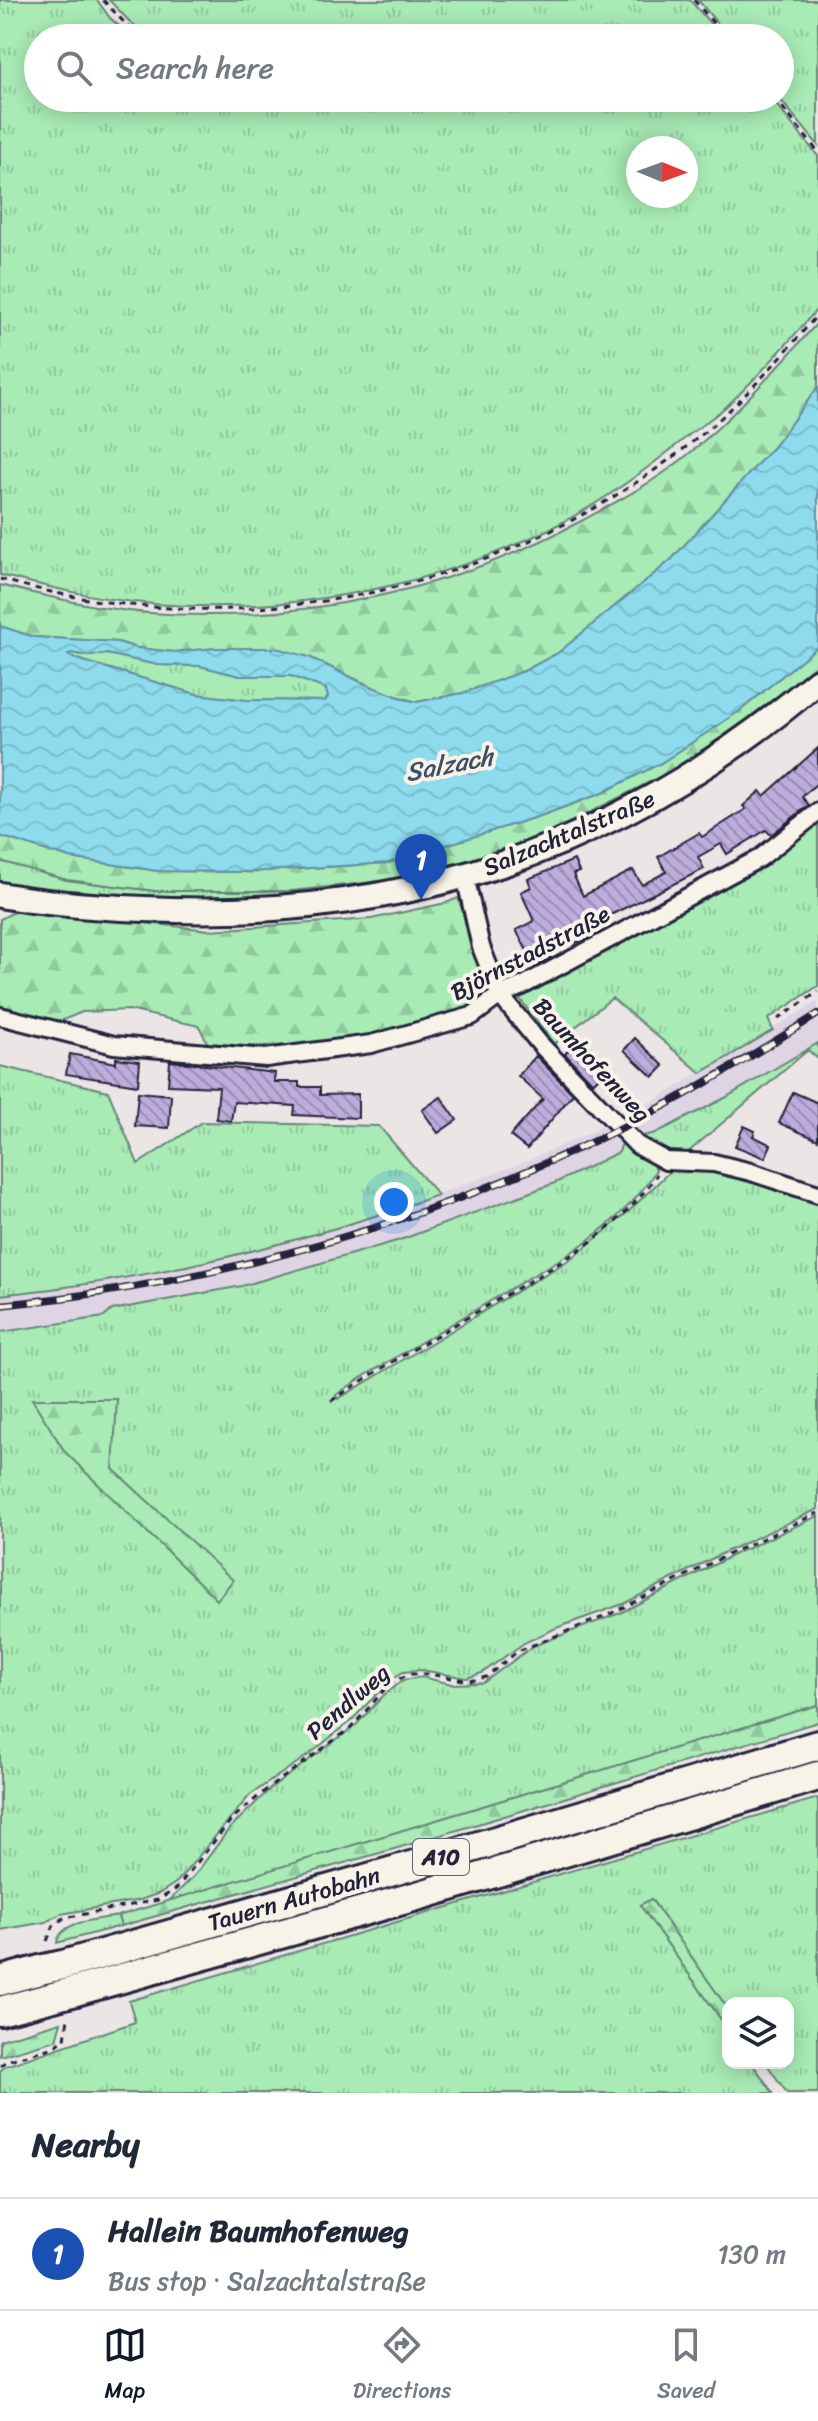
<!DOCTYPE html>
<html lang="en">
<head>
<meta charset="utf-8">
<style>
  :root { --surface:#fff; --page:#f2f2f3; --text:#1f2937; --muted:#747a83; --line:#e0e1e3; --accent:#111827 }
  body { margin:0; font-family:Sriracha,sans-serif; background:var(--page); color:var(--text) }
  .controls { position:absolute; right:24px; bottom:24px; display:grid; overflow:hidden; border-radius:16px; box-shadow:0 4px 20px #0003 }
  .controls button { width:72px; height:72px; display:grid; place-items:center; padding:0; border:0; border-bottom:2px solid var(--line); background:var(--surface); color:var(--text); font:40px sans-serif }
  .compass { position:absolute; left:626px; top:136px; width:72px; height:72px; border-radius:50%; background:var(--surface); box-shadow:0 4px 20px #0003; rotate:91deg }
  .you { position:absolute; left:394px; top:1202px; width:28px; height:28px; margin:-20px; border:6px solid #fff; border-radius:50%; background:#1a73e8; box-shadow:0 0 0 12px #1a73e833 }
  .badge { display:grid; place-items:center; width:52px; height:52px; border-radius:50%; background:var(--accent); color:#fff; font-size:26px; font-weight:700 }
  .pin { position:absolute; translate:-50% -66px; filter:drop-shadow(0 2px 4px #0008) }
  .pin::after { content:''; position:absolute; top:42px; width:28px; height:24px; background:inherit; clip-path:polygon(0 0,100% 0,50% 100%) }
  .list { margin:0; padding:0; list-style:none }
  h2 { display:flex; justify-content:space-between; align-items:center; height:104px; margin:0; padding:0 32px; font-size:34px }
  h2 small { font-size:26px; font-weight:400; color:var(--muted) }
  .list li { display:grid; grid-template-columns:52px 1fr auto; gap:24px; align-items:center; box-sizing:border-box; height:112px; padding:0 32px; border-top:2px solid var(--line) }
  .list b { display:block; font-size:30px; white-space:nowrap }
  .list p { margin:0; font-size:26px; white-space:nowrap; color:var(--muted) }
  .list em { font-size:26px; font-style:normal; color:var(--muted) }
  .icon { flex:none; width:44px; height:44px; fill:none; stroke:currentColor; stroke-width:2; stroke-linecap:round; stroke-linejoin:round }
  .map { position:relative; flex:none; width:818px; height:2093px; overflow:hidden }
  .search { position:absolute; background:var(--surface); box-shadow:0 4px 20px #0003; left:24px; right:24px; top:24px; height:88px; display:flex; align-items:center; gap:20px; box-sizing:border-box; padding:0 28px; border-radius:44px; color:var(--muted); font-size:30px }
  .sheet { height:216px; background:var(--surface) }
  nav { display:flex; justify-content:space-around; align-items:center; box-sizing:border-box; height:112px; border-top:2px solid var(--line); background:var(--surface); font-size:22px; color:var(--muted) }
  nav a { display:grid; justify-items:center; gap:4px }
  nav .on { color:var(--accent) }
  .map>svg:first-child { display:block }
  .built { fill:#ded4e3 }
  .grass { fill:url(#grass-tufts); stroke:#658678; stroke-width:2; fill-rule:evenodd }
  .forest { fill:url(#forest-firs); stroke:#658678; stroke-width:2 }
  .water { fill:url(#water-waves); stroke:#6291a5; stroke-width:2; fill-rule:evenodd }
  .building { fill:url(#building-back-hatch); stroke:#22223b; stroke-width:2 }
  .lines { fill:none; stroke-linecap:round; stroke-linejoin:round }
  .minor-casing { stroke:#22223b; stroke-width:22 }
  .primary-casing { stroke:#22223b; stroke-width:30 }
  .motorway-casing { stroke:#22223b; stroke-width:34 }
  .path { stroke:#22223b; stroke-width:3; stroke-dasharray:6 6; stroke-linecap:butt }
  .minor { stroke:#f7f3e8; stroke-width:16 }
  .primary { stroke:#f7f3e8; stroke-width:24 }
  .motorway { stroke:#f7f3e8; stroke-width:28 }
  .rail-casing { stroke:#22223b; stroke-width:8 }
  .rail { stroke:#f7f3e8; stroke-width:5; stroke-dasharray:15; stroke-linecap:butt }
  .motorway-bridge-casing { stroke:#22223b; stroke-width:34; stroke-linecap:butt }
  .motorway-bridge { stroke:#f7f3e8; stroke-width:28 }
  .labels { text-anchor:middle; stroke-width:8; stroke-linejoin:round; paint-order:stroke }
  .shield { fill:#f7f3e8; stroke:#62616f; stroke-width:2 }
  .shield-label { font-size:22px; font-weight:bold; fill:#22223b }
  .street-label { font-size:24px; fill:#22223b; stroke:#f7f3e8 }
  .water-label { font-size:26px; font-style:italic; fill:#3d5067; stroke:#f7f3e8 }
</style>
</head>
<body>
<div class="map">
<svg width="818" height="2093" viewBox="0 0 818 2093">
  <defs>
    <pattern id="grass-tufts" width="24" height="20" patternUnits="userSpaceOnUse" patternTransform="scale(2)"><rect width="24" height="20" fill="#a8ebb5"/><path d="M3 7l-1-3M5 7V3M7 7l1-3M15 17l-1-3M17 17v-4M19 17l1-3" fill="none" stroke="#90c99d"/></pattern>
    <pattern id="forest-firs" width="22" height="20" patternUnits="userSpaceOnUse" patternTransform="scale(2)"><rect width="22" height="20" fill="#a8ebb5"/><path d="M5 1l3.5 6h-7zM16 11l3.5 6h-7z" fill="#90c99d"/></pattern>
    <pattern id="water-waves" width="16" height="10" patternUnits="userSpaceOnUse" patternTransform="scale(2)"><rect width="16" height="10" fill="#8ddbec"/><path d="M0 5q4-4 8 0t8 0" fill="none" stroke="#79bccb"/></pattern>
    <pattern id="building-back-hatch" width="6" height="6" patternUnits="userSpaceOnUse" patternTransform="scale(2)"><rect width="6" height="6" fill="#beacdd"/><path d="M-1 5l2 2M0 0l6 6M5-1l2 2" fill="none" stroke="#9a8cb4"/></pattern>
  </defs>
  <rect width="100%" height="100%" fill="#ece5e6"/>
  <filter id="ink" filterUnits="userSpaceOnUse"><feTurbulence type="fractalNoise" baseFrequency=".0125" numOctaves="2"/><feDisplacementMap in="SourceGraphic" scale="16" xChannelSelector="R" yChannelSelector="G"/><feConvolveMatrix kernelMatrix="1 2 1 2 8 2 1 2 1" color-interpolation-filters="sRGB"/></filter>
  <g filter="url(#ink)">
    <path class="built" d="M818,1001V1043L809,1050L725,1098L656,1133L651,1132L621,1146L619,1152L555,1183L400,1240L242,1286L112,1310L104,1317L0,1332V1295L91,1284L210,1261L368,1220L527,1161L637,1111Z"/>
    <path class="grass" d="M0,0H97L110,18L133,38H38V98H771L818,156V308C790,340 762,373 732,401C719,414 703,424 689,435C650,467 609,498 565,521C441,586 294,615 154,604C102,600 51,588 0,575ZM638,148H686V196H638Z
      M109,0H690L723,38H154L131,23Z
      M698,0H818V145L779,98L780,38H729Z
      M71,653L88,656L107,654L158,665L200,666L240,676H291L326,689L328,697L325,701L246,700L196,694L73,658L68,655Z
      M818,820V986L768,1019L773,1030L701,1073L612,998L554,1044L517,995Z
      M0,861L67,880L155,891H291L438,875L366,890L190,904L0,886Z
      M818,1043V1059L808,1050L686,1154C668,1152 658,1147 643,1136L656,1133L725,1098Z
      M0,1066L108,1091L138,1164L202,1122L379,1126L438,1195C296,1245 150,1280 0,1295Z
      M626,1143L652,1163L656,1170C636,1205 602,1231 569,1254L361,1378L336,1395L338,1399L572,1258L628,1212L674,1167C730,1171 766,1179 818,1200V1509L721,1554L623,1604L556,1628L524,1643L482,1673L467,1678L421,1670L403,1672L390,1680L353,1719L310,1754L250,1795L177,1882L160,1893L140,1900L61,1914L46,1922L0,1930V1332L104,1317L112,1310L242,1286L400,1240L555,1183L619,1152L621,1146Z
      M818,1516V1705L169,1901L195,1875L229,1829L271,1788L356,1725L383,1696L403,1680L422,1677L451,1684L483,1683L533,1646L620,1613L737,1553Z
      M818,1798V2093H787L766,2063H788V2003H728V2009L651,1899L641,1906L728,2029V2063H752L773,2093H0V2071L5,2066L135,2022L129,2001Z
      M118,1916L121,1926L57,1943C61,1920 98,1920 118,1916Z"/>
    <path class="forest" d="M818,322V387L774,446L671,560L558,653L524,671L463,693L417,702L383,692L309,657L216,648L175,652L137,648L118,642L34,637L0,626V585C49,597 99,609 149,613C299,624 451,591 583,520C620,500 658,480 691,452C737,413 778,367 818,322Z
      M818,646V662L812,668L748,720L666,774L549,833L438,875L291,891H155L67,880L0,861V836L70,858L158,871L248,872L388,863L543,815L602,793L661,763L741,710Z
      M458,898L482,967L486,991L477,1003L462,1013L362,1039L298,1045L210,1048L199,1026L129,1010L82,1012L54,1024L0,1011V919L20,909L209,930L371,919L446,903Z
      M32,1399H117L113,1469L233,1580L217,1600L65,1452Z
      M818,1705V1722L401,1847L121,1926L118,1916Z
      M651,1899L728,2009V2029L640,1905Z
      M61,2022L56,2040L0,2056V2040Z"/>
    <path class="water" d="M818,387V646L741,710L661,763L602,793L543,815L388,863L248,872L158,871L70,858L0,836V626L34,637L118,642L137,648L174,652L216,648H276L309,657L365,684L404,699L417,702L463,693L524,671L558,653L671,560L774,446ZM71,653L88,656L107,654L158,665L200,666L240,676H291L326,689L328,697L325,701L246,700L196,694L73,658L68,655Z"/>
    <path class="building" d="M818,748V782L802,797L809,805L771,835L766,830L727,854L721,844L698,857L704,869L596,922L600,931L572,945L565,931L543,943L551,958L535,966L516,930L534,921L521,892L531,887L528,879L574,860L579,872L573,874L583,896L633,870L642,885L666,872L658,857L699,833L702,837L746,809L743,806L760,791L764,796Z
      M580,1037L610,1065L593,1083L565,1054Z
      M635,1038L664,1066L653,1077L624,1050Z
      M70,1054L116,1063V1058L140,1061L138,1085L66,1074Z
      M536,1056L573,1094L527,1149L510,1136L543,1099L518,1076Z
      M170,1061L275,1073L274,1082H299V1087H320V1095L358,1094V1118L294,1115L295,1106L234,1102L231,1121L216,1119L219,1087L168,1085Z
      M138,1092L171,1095L169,1128L135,1126Z
      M793,1092L818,1103V1140L779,1123Z
      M441,1097L457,1120L438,1133L422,1110Z
      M744,1126L755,1131L753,1136L771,1145L765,1158L735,1146Z"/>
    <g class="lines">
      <defs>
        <path id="minor" d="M465,876L481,947L500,995L540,1044L637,1145L666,1161L714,1163L751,1172L818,1194
          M0,1016L114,1045L266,1058L371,1044L472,1016L500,995L522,986L760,858L818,812"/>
        <path id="primary" d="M0,895C48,904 96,907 144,909C405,922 619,850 818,681"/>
        <path id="motorway" d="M63,1965L418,1864L818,1745
          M0,1981L44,1969
          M72,1992L424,1894L818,1776
          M0,2011L53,1997"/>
      </defs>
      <use href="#minor" class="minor-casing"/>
      <use href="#primary" class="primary-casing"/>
      <use href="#motorway" class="motorway-casing"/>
      <path class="path" d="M103,0L139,38
        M694,0L726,38
        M775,98L818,152
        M0,579C236,648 492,597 686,447C735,410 778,361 818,314
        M778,1019L818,992
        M331,1401C384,1366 439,1334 494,1302C553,1267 619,1233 657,1174
        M47,1941L54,1925L64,1918L158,1900L176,1889L232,1819L266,1790L351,1728L391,1682L410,1674H428L470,1681L486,1677L518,1651L608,1615L731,1553L818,1513
        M0,2066L6,2061L54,2047L65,2039L68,2018"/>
      <use href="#minor" class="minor"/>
      <use href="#primary" class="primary"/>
      <use href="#motorway" class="motorway"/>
      <defs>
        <path id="rail" d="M0,1305C221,1284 443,1219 641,1118C702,1087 760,1051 818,1014"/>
      </defs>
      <use href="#rail" class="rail-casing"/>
      <use href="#rail" class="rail"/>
      <defs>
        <path id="motorway-bridge" d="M44,1969L63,1965
          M53,1997L72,1992"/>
      </defs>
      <use href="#motorway-bridge" class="motorway-bridge-casing"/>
      <use href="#motorway-bridge" class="motorway-bridge"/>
    </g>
  </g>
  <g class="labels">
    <rect class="shield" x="413" y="1839" width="56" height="36" rx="6"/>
    <g class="shield-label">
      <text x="441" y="1865">A10</text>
    </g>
    <g class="street-label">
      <text transform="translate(569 833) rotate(-23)" y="8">Salzachtalstraße</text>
      <text transform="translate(530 953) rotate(-28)" y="8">Björnstadstraße</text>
      <text transform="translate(592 1060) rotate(47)" y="8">Baumhofenweg</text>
      <text transform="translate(348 1702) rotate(-41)" y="8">Pendlweg</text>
      <text transform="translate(294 1899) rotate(-16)" y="8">Tauern Autobahn</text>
    </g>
    <g class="water-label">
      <text transform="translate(449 764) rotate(-11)" y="9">Salzach</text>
    </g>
  </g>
</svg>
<div class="controls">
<button><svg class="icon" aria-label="layers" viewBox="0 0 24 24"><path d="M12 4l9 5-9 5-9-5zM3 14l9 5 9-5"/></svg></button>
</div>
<svg class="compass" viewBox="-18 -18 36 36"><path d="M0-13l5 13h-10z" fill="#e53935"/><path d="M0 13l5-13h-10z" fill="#747a83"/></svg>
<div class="you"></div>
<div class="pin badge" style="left:421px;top:900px;background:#1a4fb4">1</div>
<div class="search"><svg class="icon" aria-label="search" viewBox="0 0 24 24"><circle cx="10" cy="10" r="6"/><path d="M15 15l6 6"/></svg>Search here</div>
</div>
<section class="sheet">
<h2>Nearby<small></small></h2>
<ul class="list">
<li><span class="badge" style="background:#1a4fb4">1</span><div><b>Hallein Baumhofenweg</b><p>Bus stop · Salzachtalstraße</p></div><em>130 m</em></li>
</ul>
</section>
<nav>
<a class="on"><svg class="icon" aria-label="map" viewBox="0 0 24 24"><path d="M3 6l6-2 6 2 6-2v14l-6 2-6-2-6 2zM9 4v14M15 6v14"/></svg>Map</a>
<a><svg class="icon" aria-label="directions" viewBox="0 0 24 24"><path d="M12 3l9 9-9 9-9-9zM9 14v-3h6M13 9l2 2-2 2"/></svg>Directions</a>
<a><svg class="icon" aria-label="saved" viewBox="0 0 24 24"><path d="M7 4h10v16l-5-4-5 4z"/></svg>Saved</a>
</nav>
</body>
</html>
